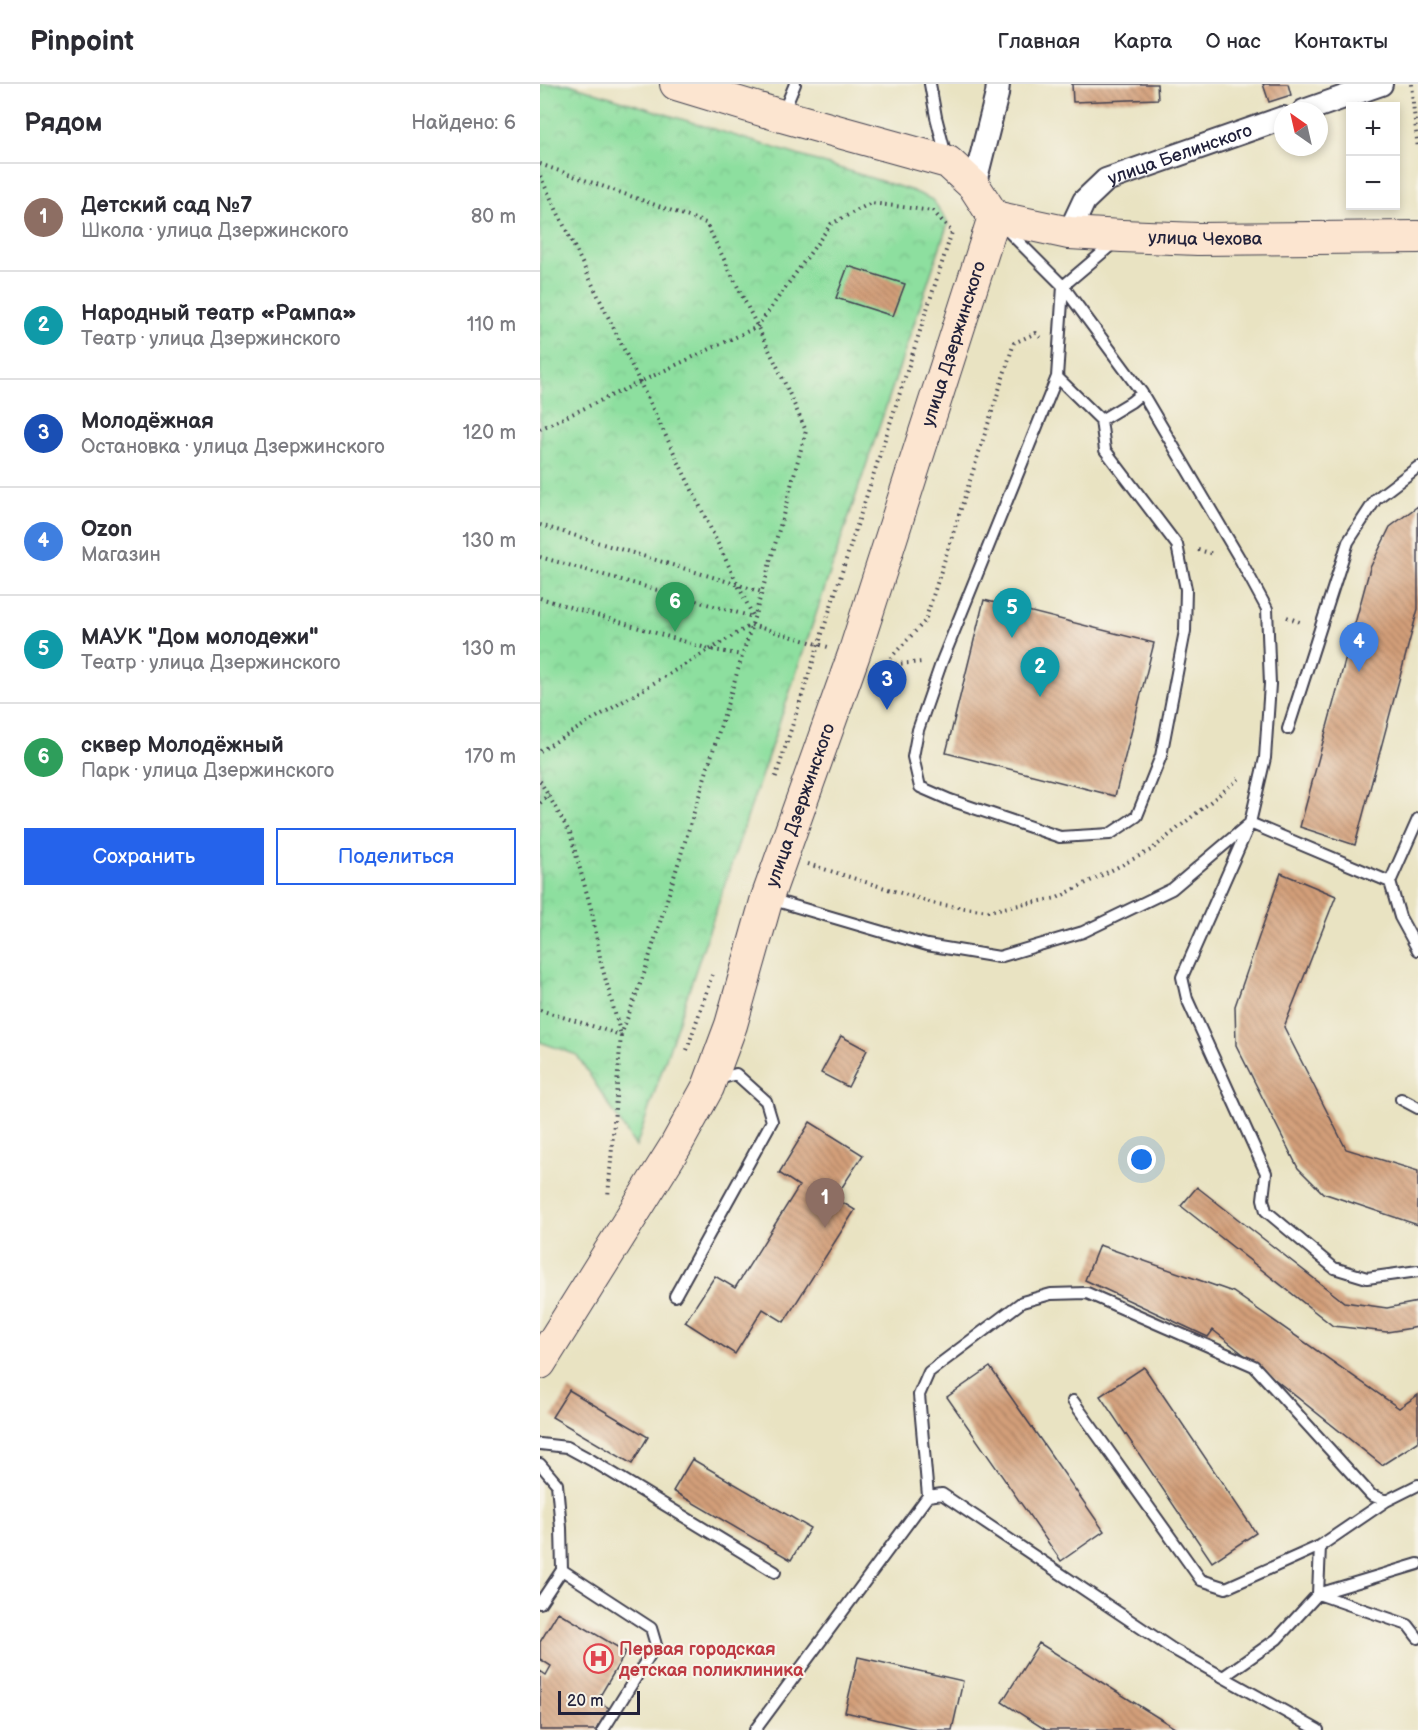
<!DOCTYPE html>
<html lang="ru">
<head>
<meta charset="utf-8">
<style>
  :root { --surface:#fff; --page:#f2f2f3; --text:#2b2b33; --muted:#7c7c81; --line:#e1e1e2; --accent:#2563eb }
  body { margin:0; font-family:"Balsamiq Sans",sans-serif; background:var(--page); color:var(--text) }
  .controls { position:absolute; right:18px; top:18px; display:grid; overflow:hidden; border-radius:0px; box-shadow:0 3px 9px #0003 }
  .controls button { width:54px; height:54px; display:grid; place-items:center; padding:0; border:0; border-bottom:2px solid var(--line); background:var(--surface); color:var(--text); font:30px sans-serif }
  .compass { position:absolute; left:734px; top:18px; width:54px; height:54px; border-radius:50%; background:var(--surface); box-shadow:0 3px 9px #0003; rotate:326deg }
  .scale { position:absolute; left:18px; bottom:15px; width:82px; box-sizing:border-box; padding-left:6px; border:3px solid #22223b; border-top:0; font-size:16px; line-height:21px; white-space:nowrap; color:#22223b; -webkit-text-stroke:4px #f7f3e8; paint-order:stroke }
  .you { position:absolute; left:602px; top:1076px; width:21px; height:21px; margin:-15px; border:4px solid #fff; border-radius:50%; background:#1a73e8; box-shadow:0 0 0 9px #1a73e833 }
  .badge { display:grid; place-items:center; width:39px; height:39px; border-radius:50%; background:var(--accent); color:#fff; font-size:20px; font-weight:700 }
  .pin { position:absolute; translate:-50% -50px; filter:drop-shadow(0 2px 3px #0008) }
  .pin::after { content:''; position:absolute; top:32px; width:21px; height:18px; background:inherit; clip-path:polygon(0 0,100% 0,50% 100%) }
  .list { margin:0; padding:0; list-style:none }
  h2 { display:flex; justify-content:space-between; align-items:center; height:78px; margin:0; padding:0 24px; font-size:26px }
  h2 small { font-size:20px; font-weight:400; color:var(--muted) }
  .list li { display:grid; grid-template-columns:39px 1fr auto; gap:18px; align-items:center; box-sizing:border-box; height:108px; padding:0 24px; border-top:2px solid var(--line) }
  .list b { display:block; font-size:22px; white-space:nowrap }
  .list p { margin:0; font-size:20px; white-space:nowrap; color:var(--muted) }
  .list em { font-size:20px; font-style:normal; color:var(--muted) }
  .actions { display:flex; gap:12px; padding:18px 24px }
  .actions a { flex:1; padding:14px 0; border:2px solid var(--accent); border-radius:0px; text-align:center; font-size:21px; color:var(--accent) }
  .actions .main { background:var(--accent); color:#fff }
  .map { position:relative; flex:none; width:878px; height:1646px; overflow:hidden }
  header { display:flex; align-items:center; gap:36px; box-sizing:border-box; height:84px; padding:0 30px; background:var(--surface); border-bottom:2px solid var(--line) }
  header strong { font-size:28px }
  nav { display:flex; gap:33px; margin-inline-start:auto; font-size:21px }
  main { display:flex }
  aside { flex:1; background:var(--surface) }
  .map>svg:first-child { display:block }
  .park { fill:url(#park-crowns); stroke:#58806d; stroke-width:1.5 }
  .building { fill:url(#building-back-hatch) }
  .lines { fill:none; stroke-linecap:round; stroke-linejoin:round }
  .lane-casing { stroke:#403f4f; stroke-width:14 }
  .street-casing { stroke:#403f4f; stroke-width:26 }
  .secondary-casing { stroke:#403f4f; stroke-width:34 }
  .path { stroke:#403f4f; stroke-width:4; stroke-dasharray:1.5 4.5; stroke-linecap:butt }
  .lane { stroke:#fff; stroke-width:10 }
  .street { stroke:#fff; stroke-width:22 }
  .secondary { stroke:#fce5d0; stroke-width:32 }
  .labels { text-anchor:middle; stroke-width:4.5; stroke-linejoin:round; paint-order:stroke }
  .street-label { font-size:18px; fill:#22223b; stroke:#f7f3e8 }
  .health-label { font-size:18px; font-weight:bold; fill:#be3a42; stroke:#f7f3e8; text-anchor:start }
</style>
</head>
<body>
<header>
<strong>Pinpoint</strong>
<nav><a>Главная</a><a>Карта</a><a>О нас</a><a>Контакты</a></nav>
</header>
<main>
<aside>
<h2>Рядом<small>Найдено: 6</small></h2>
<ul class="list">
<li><span class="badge" style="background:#8d6e63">1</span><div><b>Детский сад №7</b><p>Школа · улица Дзержинского</p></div><em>80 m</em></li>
<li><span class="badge" style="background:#0f9aa8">2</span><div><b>Народный театр «Рампа»</b><p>Театр · улица Дзержинского</p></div><em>110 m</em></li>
<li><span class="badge" style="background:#1a4fb4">3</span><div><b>Молодёжная</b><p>Остановка · улица Дзержинского</p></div><em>120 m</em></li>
<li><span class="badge" style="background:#3f7fe0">4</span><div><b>Ozon</b><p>Магазин</p></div><em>130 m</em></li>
<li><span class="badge" style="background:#0f9aa8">5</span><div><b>МАУК &quot;Дом молодежи&quot;</b><p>Театр · улица Дзержинского</p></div><em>130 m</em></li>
<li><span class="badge" style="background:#2e9e5b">6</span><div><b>сквер Молодёжный</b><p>Парк · улица Дзержинского</p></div><em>170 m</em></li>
</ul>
<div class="actions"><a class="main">Сохранить</a><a>Поделиться</a></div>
</aside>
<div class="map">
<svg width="878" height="1646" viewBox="0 0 878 1646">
  <defs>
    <pattern id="park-crowns" width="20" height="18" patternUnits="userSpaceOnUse" patternTransform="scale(1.5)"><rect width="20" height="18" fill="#8ddf9f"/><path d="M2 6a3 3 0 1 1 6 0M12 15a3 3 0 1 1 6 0" fill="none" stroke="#79bf8a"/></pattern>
    <pattern id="building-back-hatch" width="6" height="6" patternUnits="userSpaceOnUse" patternTransform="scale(1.5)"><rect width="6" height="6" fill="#d39f79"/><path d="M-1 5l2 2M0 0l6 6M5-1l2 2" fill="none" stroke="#ab8164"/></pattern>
  </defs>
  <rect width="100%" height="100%" fill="#f7f3e8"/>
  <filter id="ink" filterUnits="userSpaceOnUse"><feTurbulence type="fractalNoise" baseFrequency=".0167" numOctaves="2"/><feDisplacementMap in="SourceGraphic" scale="12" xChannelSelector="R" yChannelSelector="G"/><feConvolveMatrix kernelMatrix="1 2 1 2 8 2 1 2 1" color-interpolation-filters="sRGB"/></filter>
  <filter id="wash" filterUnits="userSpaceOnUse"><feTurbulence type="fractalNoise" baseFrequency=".008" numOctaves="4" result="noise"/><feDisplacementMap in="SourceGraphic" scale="24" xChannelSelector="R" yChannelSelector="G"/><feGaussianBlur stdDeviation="1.35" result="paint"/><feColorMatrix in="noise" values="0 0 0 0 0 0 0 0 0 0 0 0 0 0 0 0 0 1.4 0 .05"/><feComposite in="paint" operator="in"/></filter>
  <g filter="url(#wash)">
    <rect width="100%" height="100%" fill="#e9e3c2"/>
    <path class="park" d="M0,0H29L373,107L393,116L408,139L96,1063L37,971L0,958Z"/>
    <g id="blocks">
      <path class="building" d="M532,0H617L618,15L533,18Z
        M723,0H748L751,11L729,18Z
        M308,182L365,200L353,232L296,214Z
        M878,422V525L815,761L760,743L830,484L850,443Z
        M444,516L614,559L575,712L406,669Z
        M741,789L796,812L744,943L806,1065L878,1087V1141L783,1109L758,1084L696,961L695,922Z
        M301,952L327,966L308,1003L281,989Z
        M270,1038L323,1071L295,1114L315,1126L244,1238L223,1225L195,1270L145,1238L175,1192L195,1204L259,1102L239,1089Z
        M657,1103L804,1218L847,1224L878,1218V1243L847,1248L793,1242L641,1122Z
        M559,1161L693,1208L859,1324L878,1311V1358L842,1381L673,1246L668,1253L545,1196Z
        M450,1283L564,1447L521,1477L407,1313Z
        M604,1283L716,1449L672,1478L560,1312Z
        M29,1306L108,1353L92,1380L12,1333Z
        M152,1375L270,1444L251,1476L133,1407Z
        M18,1528L86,1568L57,1617L69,1624L56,1646H0V1587L6,1591L11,1582L0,1575V1558Z
        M499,1559L638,1646H506L462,1618Z
        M318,1573L423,1597L412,1646H381L305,1628Z"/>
    </g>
  </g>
  <g filter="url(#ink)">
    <use href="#blocks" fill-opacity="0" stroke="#403f4f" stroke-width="1.5"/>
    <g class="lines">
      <defs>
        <path id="lane" d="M390,0L396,33L406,72
          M243,29L255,0
          M465,144L523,202L602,309L701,477L727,525L730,600L725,674L710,739L642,893L647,915L726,1089L723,1115L726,1127L794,1184L827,1194L878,1187
          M575,158L523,202L517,293L402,577L378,646L373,673L380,703L410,716L520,753L570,750L597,732L621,672L645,547L646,505L637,461L565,366L561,336L591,318L602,309
          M517,293L561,336
          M748,645L808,458L836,415L878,383
          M878,735L850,798L860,833L878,866
          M230,815L387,861L459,873L543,848L632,805L710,739L850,798
          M861,1015L878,1024
          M135,1212L232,1037L226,1017L196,990L176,996
          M533,1317L661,1496L686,1504L780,1462L846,1417
          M0,1360L27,1363L51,1376L235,1488
          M0,1380L17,1400L21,1444L22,1486L0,1519
          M388,1412L379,1311L389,1288L482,1218L511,1210L547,1209L714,1282L831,1411L846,1417L878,1401
          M780,1462L778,1510L868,1541L878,1554
          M22,1486L111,1544L116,1561L63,1646
          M683,1593L737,1555L778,1510L878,1480
          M215,1646L388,1412L402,1410L631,1564L778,1646"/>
        <g id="street">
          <path d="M764,27L841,0"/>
          <path d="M434,102L457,10L458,0"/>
          <path id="s1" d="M529,149L544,117L566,96L743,34"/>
        </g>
        <g id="secondary">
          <path d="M136,0L242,32L408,78L434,102L454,133"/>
          <path id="s2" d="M454,133L529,149L582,152L658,155L878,153"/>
          <path id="s3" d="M0,1279L135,1063L168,1003L191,941L227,814L314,570L454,133"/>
        </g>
      </defs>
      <use href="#lane" class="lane-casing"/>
      <use href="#street" class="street-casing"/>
      <use href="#secondary" class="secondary-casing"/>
      <path class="path" d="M871,0L878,65
        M0,80L166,139L238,284L266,347L222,508L105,887L81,951L0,926
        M0,92L213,532
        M0,345L217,243L291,140L331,119L393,127L412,148L235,695
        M0,441L222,508
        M658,466L674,470
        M0,473L213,533
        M0,514L169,565L202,571
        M747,533L762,539
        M343,581L383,578
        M342,583L385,537L474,259L496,249L501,254
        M0,667L211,541L288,563
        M0,697L30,749L52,828L61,879L81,951L68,1113
        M0,719L9,710
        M268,780L396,820L448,827L517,814L611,766L701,693
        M147,966L172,891"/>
      <use href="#lane" class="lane"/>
      <use href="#street" class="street"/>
      <use href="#secondary" class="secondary"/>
    </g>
  </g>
  <defs>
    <symbol id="hospital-ring" viewBox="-11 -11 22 22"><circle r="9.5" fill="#f7f3e8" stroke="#e0444e" stroke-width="1.5"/><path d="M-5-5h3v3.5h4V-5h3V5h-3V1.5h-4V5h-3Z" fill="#e0444e"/></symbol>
  </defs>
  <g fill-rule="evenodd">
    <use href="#hospital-ring" x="42" y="1558" width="33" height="33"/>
  </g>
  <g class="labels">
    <g class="street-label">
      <text dy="6" stroke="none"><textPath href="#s1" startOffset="144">улица Белинского</textPath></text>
      <text dy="6" stroke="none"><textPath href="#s2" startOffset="213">улица Чехова</textPath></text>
      <text dy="6" stroke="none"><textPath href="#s3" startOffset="1106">улица Дзержинского</textPath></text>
      <text dy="6" stroke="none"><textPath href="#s3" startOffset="620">улица Дзержинского</textPath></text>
    </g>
    <g class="health-label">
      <text x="79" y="1571">Первая городская<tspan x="79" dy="21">детская поликлиника</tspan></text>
    </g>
  </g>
</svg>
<div class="controls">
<button>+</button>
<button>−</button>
</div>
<svg class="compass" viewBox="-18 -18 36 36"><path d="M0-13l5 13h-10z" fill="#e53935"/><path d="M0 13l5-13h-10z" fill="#7c7c81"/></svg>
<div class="scale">20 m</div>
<div class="you"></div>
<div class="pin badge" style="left:285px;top:1144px;background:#8d6e63">1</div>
<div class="pin badge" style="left:500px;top:613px;background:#0f9aa8">2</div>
<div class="pin badge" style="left:347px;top:626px;background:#1a4fb4">3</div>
<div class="pin badge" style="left:819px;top:588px;background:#3f7fe0">4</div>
<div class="pin badge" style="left:472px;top:554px;background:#0f9aa8">5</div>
<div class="pin badge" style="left:135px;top:548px;background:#2e9e5b">6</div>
</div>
</main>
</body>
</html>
